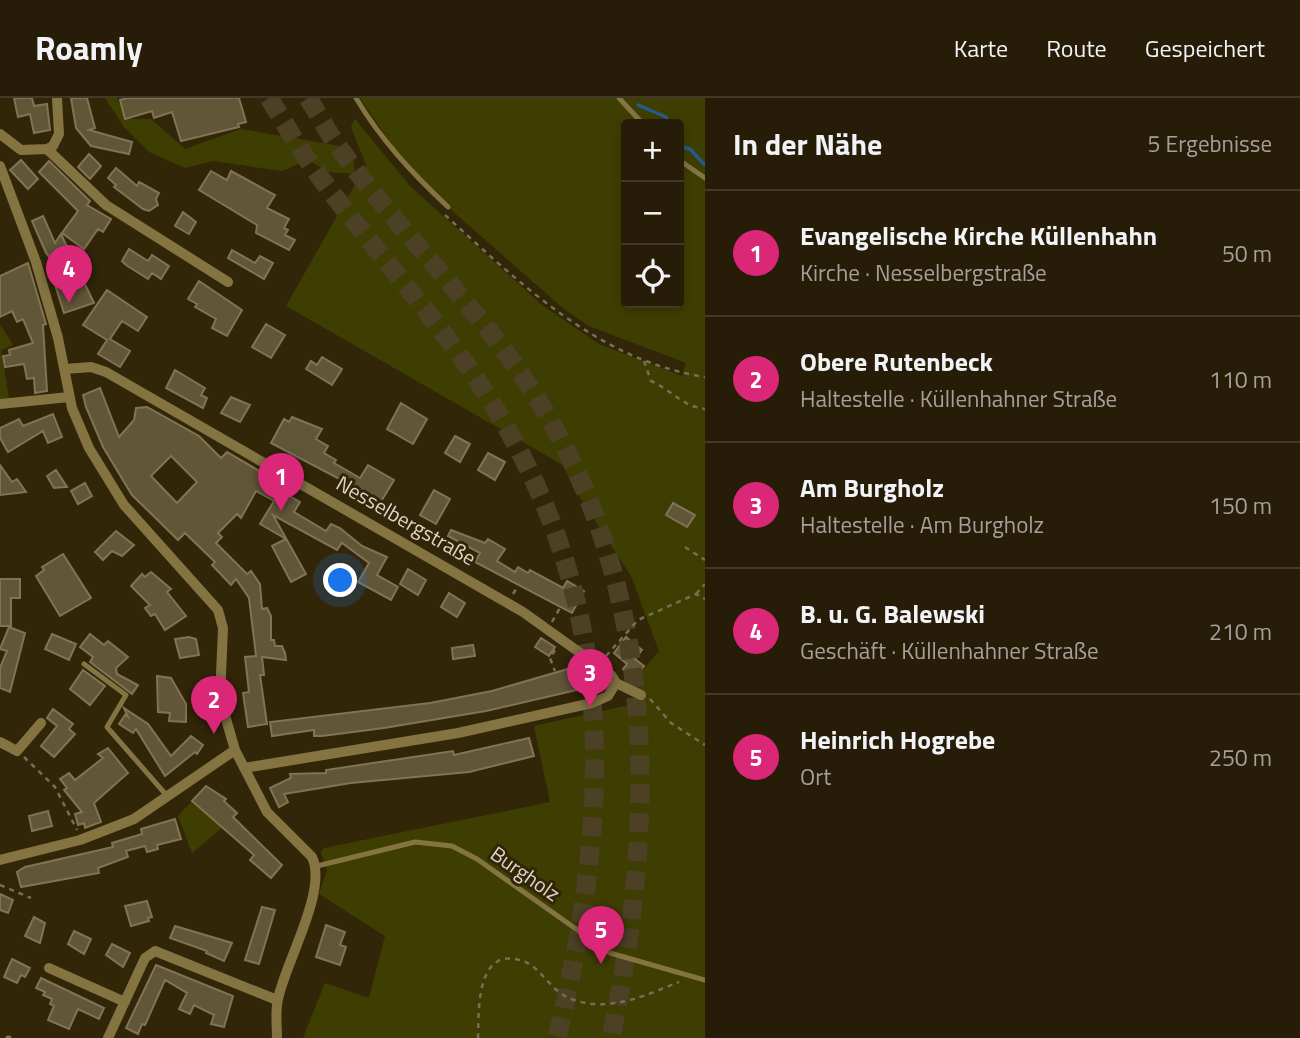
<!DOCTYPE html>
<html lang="de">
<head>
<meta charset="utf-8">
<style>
  :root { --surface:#261c07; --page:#322915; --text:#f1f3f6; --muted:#a4a19b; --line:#423a28; --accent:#db2777 }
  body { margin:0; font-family:"Titillium Web",sans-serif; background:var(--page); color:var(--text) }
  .controls { position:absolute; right:21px; top:21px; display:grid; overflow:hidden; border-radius:7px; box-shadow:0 4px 10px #0003 }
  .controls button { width:63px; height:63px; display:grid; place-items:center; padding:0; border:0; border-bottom:2px solid var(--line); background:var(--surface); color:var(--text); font:35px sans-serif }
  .you { position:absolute; left:341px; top:483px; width:24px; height:24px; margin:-18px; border:5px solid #fff; border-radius:50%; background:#1a73e8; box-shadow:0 0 0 10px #1a73e833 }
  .badge { display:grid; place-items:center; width:46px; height:46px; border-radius:50%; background:var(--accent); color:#fff; font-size:23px; font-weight:700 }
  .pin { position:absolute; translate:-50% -58px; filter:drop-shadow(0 2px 4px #0008) }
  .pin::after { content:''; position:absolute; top:37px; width:24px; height:21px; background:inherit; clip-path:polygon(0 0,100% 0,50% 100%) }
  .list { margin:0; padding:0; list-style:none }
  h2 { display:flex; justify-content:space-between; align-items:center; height:91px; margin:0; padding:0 28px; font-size:30px }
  h2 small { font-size:23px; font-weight:400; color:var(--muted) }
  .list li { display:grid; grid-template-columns:46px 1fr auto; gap:21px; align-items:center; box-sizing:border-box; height:126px; padding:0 28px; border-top:2px solid var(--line) }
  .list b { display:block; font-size:26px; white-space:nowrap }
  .list p { margin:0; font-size:23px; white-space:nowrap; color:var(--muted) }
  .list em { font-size:23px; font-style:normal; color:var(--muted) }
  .icon { flex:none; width:38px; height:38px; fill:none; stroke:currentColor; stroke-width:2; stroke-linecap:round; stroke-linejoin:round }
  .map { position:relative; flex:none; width:705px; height:940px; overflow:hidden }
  header { display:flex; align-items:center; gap:42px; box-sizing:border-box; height:98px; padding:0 35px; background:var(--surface); border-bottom:2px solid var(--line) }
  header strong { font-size:33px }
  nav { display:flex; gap:38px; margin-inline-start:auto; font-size:24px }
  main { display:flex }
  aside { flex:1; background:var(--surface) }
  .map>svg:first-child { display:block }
  .green { fill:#3e3e03; fill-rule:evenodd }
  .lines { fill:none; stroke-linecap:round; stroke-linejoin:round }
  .stream { stroke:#275a8b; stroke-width:3.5 }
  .building { fill:#625639; stroke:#807455; stroke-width:2; fill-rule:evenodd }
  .trunk-tunnel { stroke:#4c4025; stroke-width:19; stroke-dasharray:19 10; stroke-linecap:butt }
  .path { stroke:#786e56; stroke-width:2.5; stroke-dasharray:5 5; stroke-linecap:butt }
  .service { stroke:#837442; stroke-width:5 }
  .minor { stroke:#837442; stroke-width:10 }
  .labels { text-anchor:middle; stroke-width:6; stroke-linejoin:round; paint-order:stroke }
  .street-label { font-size:21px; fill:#ddd6c6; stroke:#322609 }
</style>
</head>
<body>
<header>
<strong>Roamly</strong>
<nav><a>Karte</a><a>Route</a><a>Gespeichert</a></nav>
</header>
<main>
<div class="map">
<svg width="705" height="940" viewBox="0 0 705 940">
  <rect width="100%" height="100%" fill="#322609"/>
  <path class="green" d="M105,0H117L126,21H151L185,51L241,31L352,50L355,76L328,74L308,62L282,73L213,63L185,70L149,54L124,29Z
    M360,0H705V940H303L325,885L369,900L385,838L319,796L327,772L321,755L324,750L550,704L534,628L638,605L632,585L659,553L631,478L573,389L563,367L286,208L366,67L351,29L355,21L410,88L542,207L599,246L682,278L686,265L589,228L564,211L450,111L392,47ZM626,26H679V205H626Z
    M0,226L13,247L1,252L9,300L0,301Z
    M192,703L223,729L192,755L178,718Z"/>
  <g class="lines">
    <path class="stream" d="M638,7L666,19L669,26
      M679,48L690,51L705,67"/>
  </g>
  <path class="building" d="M14,0H32L34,8L47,6L50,32L34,35L30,16L18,19Z
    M71,0H87L95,30L89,32L132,44L129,56L91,48L76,30Z
    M127,0H239L246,24L238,26L239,29L181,43L172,14L154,20L152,13L125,21L120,2Z
    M89,56L101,68L90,81L78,69Z
    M21,62L38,81L28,91L10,72Z
    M49,63L90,103L87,107L111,121L103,134L98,131L84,151L62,135L78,113L39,74Z
    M116,70L137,88L139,84L159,95L156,101L158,107L149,113L143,111L114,89L116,87L108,80Z
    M211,73L227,82L231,73L275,97L267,110L289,121L284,130L288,132L285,137L295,142L289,152L256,135L257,127L199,92Z
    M183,114L196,124L189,136L175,128Z
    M43,118L55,145L61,136L94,205L64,215L49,168L55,166L46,155L32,123Z
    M129,151L148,163L152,157L169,168L161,181L152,175L148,181L126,167L122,163Z
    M232,152L255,165L260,158L273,165L264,181L228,160Z
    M28,165L46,226L43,227L47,293L35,295L34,280L27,281L24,266L5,269L3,258L10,257L9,252L33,245L23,221L17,224L12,213L0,219V178Z
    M199,183L242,212L227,238L212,230L216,221L195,209L197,206L188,201Z
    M107,192L147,219L138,233L122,223L110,241L130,253L120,269L98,256L107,242L83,227Z
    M266,226L285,237L271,260L252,249Z
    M322,259L342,271L332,287L306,271L311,263L317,267Z
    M175,272L205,290L201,297L207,300L203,310L166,290Z
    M100,290L119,339L134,322L136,310L147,309L199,338L221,360L227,354L268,378L265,384L300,404L294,414L326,433L331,426L340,430L362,448L387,459L377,477L398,489L391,502L358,484L369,465L342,445L337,452L273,417L306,476L291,484L272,448L286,441L260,426L274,403L256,393L241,420L237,416L218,435L222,439L216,445L247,476L251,473L260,486L262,511L267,510L271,518V542H274L275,548H282L285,555L286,562L262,559L264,577H260L267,626L248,629L243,595L249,594L245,559L256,558L249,500L236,481L231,487L212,467L215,464L185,435L178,442L132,397L103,349L86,309L83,297ZM171,358L197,384L177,405L151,378Z
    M231,299L250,307L240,324L221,315Z
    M401,305L427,321L413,346L387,331Z
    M53,316L62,339L48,345L43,333L8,354L0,340V330L19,321L23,328Z
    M292,319L322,331L316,341L328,348L324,355L336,362L334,365L360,380L368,367L394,382L379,407L353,392L355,389L271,345L284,321L289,324Z
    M455,338L470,346L460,364L445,355Z
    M488,355L505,364L495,382L478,372Z
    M0,367L12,384L17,381L26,394L0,397Z
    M56,372L67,389L54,390L47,378Z
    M85,385L92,398L78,406L71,393Z
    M434,392L450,401L436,426L420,417Z
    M673,405L695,417L687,429L666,417Z
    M451,432L485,445L488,441L505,451L497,463L515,474L518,469L528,475L530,472L563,490L567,483L584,493L572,515L475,464L480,455L448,438Z
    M116,433L134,447L122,458L112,453L103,462L95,454Z
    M63,456L91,500L60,518L36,478L44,472L42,469Z
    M408,471L426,482L418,497L400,486Z
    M151,474L171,491L167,494L186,518L165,532L155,516L151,518L145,510L150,507L131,488L142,476L145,479Z
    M0,481H20V500H11V528H0Z
    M449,495L465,505L457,519L441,509Z
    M9,529L25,535L10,594L0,590V570L7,553L0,551Z
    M52,536L76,546L69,562L45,551Z
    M90,536L104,547L108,543L128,559L116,570L117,576L138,587L132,596L90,564L93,559L80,549Z
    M189,539L196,541L199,557L180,560L175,541Z
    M626,539L642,552L635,561L644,568L635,580L623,571L627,566L614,555Z
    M541,540L555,549L549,558L535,549Z
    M473,547L475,558L453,561L452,550Z
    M571,570L572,576L578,575L581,591L486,613L384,630L322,638H314V632L272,638L270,624L430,605L492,593Z
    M83,572L105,588L90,607L70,591Z
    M157,578L171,580L186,606V624L169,623L170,615L158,614Z
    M124,610L148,626L171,658L191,638L203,647L197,656L195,654L165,678L136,631L133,635L119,626L125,617L128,619Z
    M53,611L73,626L69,631L75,636L54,659L41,648L57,628L47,620Z
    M529,640L534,658L469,674L351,685L284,696L288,704L279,709L270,690L291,680L290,676L326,675V672L453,653L454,657Z
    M108,650L128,675L94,705L101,724L85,730L84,725L78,727L75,716L82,714L64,692L67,690L60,681L69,675L75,682L103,660L98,656Z
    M206,688L226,701L224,703L237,715L233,719L282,767L271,780L250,762L254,757L192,703Z
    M48,713L52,728L32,733L29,718Z
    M175,721L181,741L157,747L158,751L147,754L145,748L126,753L128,759L98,770L99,775L21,789L17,774L25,769L113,749L112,745L142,736L141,731Z
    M0,796L13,802L8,815L0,812Z
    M147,803L152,819L148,820L149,823L131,828L125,808Z
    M262,809L275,812L259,866L245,862Z
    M34,819L45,825L40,845L25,838Z
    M326,827L345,834L340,847L346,849L340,867L316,859Z
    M175,828L232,845L224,863L206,855L207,853L170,840Z
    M74,833L91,841L84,856L68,846Z
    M112,846L130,855L123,869L106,857Z
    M12,861L30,870L25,879L21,877L17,885L4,879Z
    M156,867L233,898L224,929L211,926L214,917L194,907L190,916L179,911L187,895L165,882L145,927L142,926L138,936L126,930Z
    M41,880L104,910L99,921L78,911L69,931L48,922L54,908L50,906L52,901L43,897L45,894L36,890Z"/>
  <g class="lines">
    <path class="trunk-tunnel" d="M269,0C284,24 298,49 314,71C365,141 424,205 473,276C619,490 615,698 557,940
      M308,0C320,19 331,40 345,58C395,126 455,187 506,255C658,459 661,701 611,940"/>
    <path class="path" d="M445,117C522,187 598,262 705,279
      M644,263L651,283C672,292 681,308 705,311
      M685,449L705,462
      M513,496L518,488
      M696,496L705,486
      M552,524L561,508
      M555,552L550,560L555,573
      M606,558L638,522L696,496L705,501
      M650,601L671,625L705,647
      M24,659L55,689L77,732
      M0,787L31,800
      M478,940C479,917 476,871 502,861C539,856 544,890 569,900C606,916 644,898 679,884"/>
    <path class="service" d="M356,0C381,42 412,75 448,109
      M619,0L643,26
      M679,62L705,80
      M84,566L126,597L107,629L168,699
      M317,768L415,744L452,748L477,761L610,855L705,882
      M8,940H9"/>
    <path class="minor" d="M0,36L21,52L47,51L106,107L228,184
      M47,51L53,48L59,36L57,0
      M0,68L36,164L58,240L72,310L89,350L124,407L218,512L223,530L220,600L235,652L267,714L312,759C328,793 285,865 278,901C275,913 277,928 277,940
      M65,271L91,269L106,274L523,514L611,577L616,585L641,597
      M0,306L69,299
      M0,644L17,653L41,625
      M244,670L458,635L592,605L608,598L616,585
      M0,762L80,742L134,721L235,652
      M49,870L125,904
      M108,940L145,860L155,853L277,902"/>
  </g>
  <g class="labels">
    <g class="street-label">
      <text transform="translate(406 423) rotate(30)" y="7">Nesselbergstraße</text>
      <text transform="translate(525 776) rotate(35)" y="7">Burgholz</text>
    </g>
  </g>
</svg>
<div class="controls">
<button>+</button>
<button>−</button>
<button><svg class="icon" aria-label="locate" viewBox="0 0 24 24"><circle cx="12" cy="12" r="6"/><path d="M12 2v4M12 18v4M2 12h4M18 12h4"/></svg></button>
</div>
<div class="you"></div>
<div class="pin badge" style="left:281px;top:413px">1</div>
<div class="pin badge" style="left:214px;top:636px">2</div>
<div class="pin badge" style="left:590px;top:609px">3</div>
<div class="pin badge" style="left:69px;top:205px">4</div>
<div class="pin badge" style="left:601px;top:866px">5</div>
</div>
<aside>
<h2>In der Nähe<small>5 Ergebnisse</small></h2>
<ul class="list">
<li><span class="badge">1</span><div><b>Evangelische Kirche Küllenhahn</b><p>Kirche · Nesselbergstraße</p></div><em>50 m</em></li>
<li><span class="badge">2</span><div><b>Obere Rutenbeck</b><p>Haltestelle · Küllenhahner Straße</p></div><em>110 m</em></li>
<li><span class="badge">3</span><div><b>Am Burgholz</b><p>Haltestelle · Am Burgholz</p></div><em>150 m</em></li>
<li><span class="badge">4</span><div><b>B. u. G. Balewski</b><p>Geschäft · Küllenhahner Straße</p></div><em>210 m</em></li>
<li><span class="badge">5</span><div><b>Heinrich Hogrebe</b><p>Ort</p></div><em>250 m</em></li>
</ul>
</aside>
</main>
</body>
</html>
